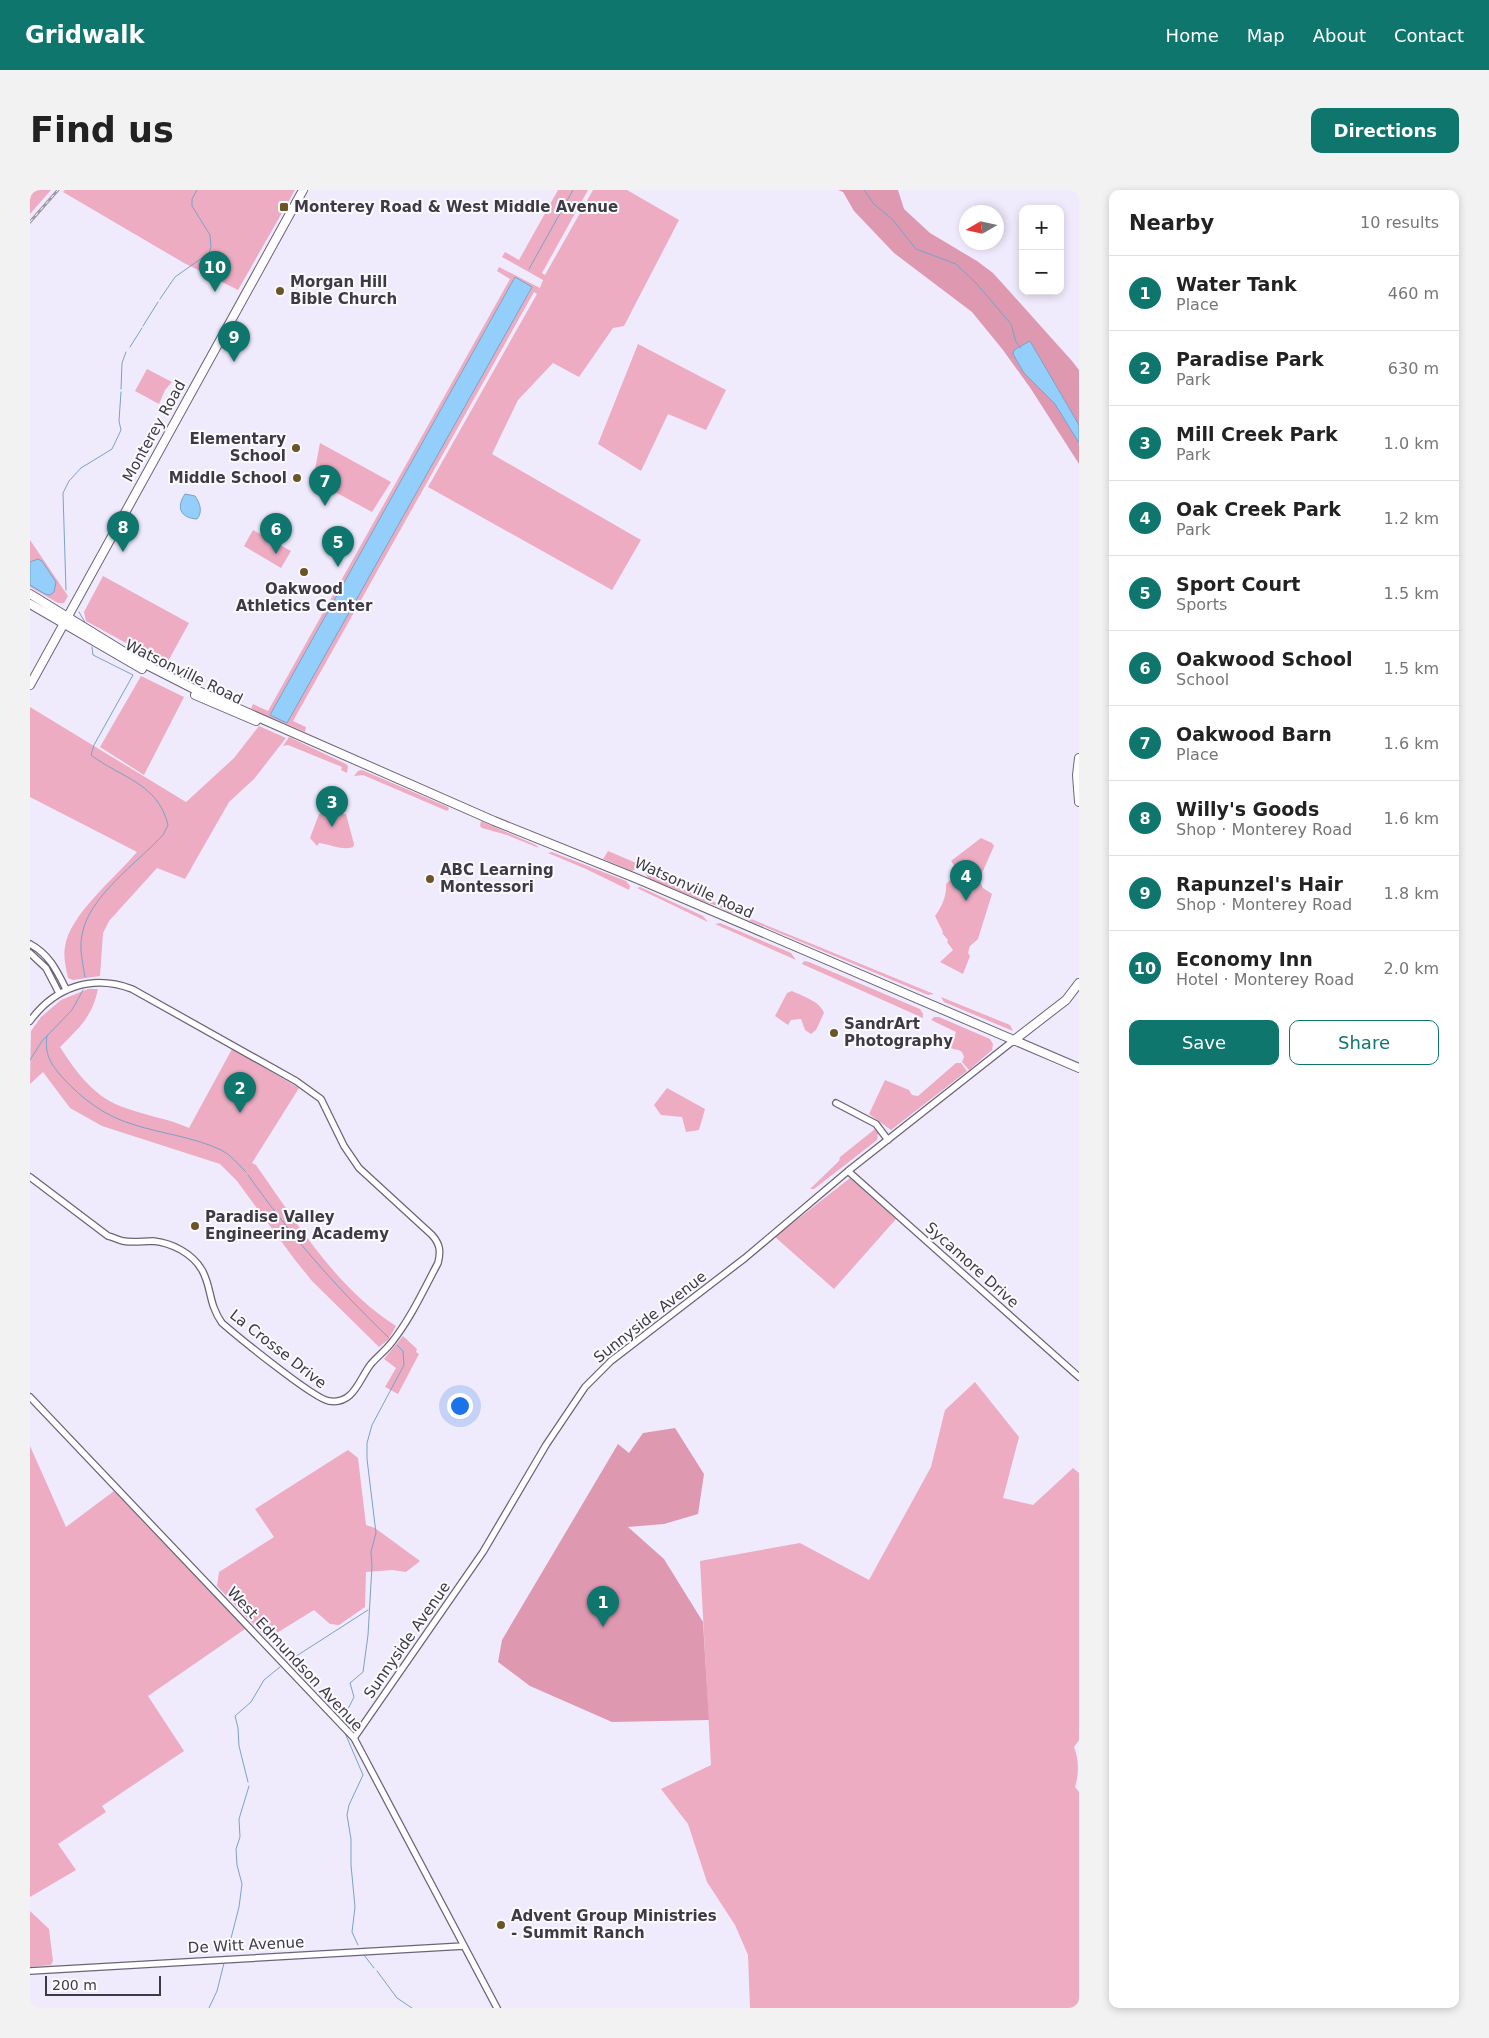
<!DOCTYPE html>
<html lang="en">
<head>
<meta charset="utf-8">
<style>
  :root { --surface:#fff; --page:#f2f2f2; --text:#222; --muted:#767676; --line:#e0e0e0; --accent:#0f766e }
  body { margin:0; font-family:"DejaVu Sans",sans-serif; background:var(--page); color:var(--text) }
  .controls { position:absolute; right:15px; top:15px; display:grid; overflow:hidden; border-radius:10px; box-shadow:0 2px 8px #0003 }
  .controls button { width:45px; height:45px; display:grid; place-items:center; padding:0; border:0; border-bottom:1px solid var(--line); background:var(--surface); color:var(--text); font:25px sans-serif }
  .compass { position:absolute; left:929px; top:15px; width:45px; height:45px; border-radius:50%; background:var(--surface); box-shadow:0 2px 8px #0003; rotate:261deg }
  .scale { position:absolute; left:15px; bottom:12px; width:116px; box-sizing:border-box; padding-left:5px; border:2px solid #3d3a44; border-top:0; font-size:14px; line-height:18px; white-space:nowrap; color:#3d3a44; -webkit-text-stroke:4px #fbfaff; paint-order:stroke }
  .you { position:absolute; left:429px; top:1215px; width:18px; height:18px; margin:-12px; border:4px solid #fff; border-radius:50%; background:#1a73e8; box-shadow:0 0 0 8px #1a73e833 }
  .badge { display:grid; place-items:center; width:32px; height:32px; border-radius:50%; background:var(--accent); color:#fff; font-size:16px; font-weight:700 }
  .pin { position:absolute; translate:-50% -41px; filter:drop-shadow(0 1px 2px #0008) }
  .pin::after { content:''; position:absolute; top:26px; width:18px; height:15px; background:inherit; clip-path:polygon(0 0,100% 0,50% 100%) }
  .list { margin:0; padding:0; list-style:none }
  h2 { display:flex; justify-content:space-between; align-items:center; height:65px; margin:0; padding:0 20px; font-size:21px }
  h2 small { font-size:16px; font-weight:400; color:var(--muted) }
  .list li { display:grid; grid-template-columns:32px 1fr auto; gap:15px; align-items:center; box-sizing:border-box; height:75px; padding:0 20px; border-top:1px solid var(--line) }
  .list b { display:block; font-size:19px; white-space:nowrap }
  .list p { margin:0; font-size:16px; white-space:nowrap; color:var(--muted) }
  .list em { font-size:16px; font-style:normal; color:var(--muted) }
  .actions { display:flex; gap:10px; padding:15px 20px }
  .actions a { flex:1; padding:11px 0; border:1px solid var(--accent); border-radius:10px; text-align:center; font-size:18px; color:var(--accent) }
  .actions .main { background:var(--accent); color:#fff }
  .map { position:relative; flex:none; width:1049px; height:1818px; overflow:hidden; border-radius:10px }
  header { display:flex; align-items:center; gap:30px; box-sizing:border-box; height:70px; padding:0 25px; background:var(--accent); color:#fff }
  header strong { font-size:24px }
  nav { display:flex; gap:28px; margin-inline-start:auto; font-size:18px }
  .intro { display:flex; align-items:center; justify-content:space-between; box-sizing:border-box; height:120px; padding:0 30px }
  h1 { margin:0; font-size:35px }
  .button { padding:12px 22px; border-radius:10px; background:var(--accent); color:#fff; font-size:18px; font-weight:700 }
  main { display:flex; gap:30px; padding:0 30px }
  aside { flex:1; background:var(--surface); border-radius:10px; box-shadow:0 2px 8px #0003 }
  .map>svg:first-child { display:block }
  .green { fill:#edacc2 }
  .forest { fill:#de99b1 }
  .water { fill:#94cffc; stroke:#7aa2c5 }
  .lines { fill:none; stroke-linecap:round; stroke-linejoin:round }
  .stream { stroke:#7aa2c5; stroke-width:1 }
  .minor-casing { stroke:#6b6479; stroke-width:8 }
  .major-casing { stroke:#6b6479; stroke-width:10 }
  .minor { stroke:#fff; stroke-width:5.5 }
  .major { stroke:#fff; stroke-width:8 }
  .rail-casing { stroke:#9e9aa9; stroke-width:3 }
  .rail { stroke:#fbfaff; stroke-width:1; stroke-dasharray:4; stroke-linecap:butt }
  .poi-dot { fill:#6c5525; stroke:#fbfaff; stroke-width:2 }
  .labels { text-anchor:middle; stroke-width:4; stroke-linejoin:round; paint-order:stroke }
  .poi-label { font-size:15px; font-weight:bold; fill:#3d3a44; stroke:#fbfaff; text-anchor:start }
  .street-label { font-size:15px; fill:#3d3a44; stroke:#fbfaff }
</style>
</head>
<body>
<header>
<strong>Gridwalk</strong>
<nav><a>Home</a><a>Map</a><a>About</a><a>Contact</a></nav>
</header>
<div class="intro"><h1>Find us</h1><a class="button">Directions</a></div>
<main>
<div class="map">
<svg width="1049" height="1818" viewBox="0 0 1049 1818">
  <rect width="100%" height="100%" fill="#f0eafd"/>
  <path class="green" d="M0,0H21L0,24Z
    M35,0H265L208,100L154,73L33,2Z
    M528,0H558L512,83L515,85L563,0H597L649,30L594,136L583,138L549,187L523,173L488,210L462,264L611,350L582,400L398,297L507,104L504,102L263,531L276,537L275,542L221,519L223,514L238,521L480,89L467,81L469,77L510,98L513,90L472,67L475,62L489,70Z
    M608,154L696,200L676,240L638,224L611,281L568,254Z
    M117,179L142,192L135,200L129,214L105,201Z
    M290,253L361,292L342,322L283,290Z
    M223,340L261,361L251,378L214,356Z
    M0,350L38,406L34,413H28L0,397Z
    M73,386L159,433L136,475L56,431L54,422Z
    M111,486L154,507L114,585L70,557Z
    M0,517L156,612L154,614L204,568L229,536L256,548L224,589L199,612L155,689L127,678L79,731L73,743L70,786L43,790L38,788C36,778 33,767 35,757C39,725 86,687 107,662L0,607Z
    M259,547L316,574L318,576L317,583L311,580L312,577L258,555L253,556Z
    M332,580L418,617L419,619L417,621L333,585L324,586L328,581Z
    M289,624H316L324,654L323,657C312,661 300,654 289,653L287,656L280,648Z
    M451,631L506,655L509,658L477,645L452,638L450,636Z
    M951,648L962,653L964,656L949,690L953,698L962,704L948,749L940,756L938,763L940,766L933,784L910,772L923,760L917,752L918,750L912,743L913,742L905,726C912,717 917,705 916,694L929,682L921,671Z
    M578,661L611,675L609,678L602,681L573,669Z
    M522,662L596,691L600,696L599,700L556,679L518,663Z
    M618,673L633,681L629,688L705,721L700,723L688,716L675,712L618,688L615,682Z
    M610,697L673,726L678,732L607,698Z
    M714,726L904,804L898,805L718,730Z
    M690,733L761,763L766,770L685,734Z
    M774,771L779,772L890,819L893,824V828L772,774Z
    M58,799H68C62,827 50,837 30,857C45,880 62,905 90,916C112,925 137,928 159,938L202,859L269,898L222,973L226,975C267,1033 305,1097 366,1136L358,1150L349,1157L282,1091L265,1070L207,991L190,974L72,936L40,918L13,882L0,894L1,841L11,827L31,810Z
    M762,801C772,806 790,811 794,823L786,840L781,844L775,840L771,829L761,830L758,835L745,826L757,803Z
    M911,807L980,835L983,841L914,812Z
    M904,827H909L960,849L963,854L962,860L939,880L932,872L934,867C932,858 927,861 921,858L926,842L901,830Z
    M926,873H931L937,881L861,940L839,924L855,890L879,900L882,905L888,906Z
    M637,898L675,919L669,940L656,942L652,927L631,925L624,915Z
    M845,939L848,943L847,950L784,999H780L809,971L810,967Z
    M820,988L866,1029L804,1099L745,1047Z
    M373,1146L387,1159L386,1162L389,1164L368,1204L355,1197L366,1178L354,1169Z
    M945,1192L989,1247L973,1308L1003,1315L1043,1278L1049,1283V1550L1044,1557C1049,1569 1049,1585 1045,1597L1049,1602V1818H720L718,1765L705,1735L677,1692L658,1634L631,1599L681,1575L670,1371L770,1353L839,1390L901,1277L915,1220Z
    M0,1256L36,1337L84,1301L215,1439L118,1506L154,1561L72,1616L76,1622L28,1654L46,1680L0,1707Z
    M318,1260L328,1268L336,1335L345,1338L390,1371L376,1382L362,1380L336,1382L335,1417L309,1435L300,1434L284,1420L237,1449L187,1396L189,1382L244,1347L225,1319Z
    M0,1721L19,1739L23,1771L21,1775L0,1777Z"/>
  <path class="forest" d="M808,0H868L874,19L900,43L947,71L963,83L1042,171L1049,180V274L1001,199L973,160L942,122L864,63L824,21L813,2Z
    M645,1238L674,1284L668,1324L634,1334L598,1337L634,1369L673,1432L679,1530L582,1532L500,1496L468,1472L472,1450L588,1254L599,1263L613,1243Z"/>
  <path class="water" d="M485,87L502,97L257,533L240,525Z
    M1000,151L1049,235V253L1025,214L994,183L983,164L984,160Z
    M155,304L165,306C170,313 173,322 167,329C150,328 146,317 155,304Z
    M8,369L12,371L26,392L24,402L20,405L15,404L0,395V372Z"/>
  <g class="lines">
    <path class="stream" d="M834,0L844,14L862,29L886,59L926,74L946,93L981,134L986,152L991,158
      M0,1L1,0
      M499,79L543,0
      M130,109L145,87L179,63L181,57L180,45L162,16V9L167,0
      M113,136L128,112
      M100,157L112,138
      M91,199L92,173L96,162
      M36,400L33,303L39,291L51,278L82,259L91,240L89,231L91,202
      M49,422L56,434
      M55,787C53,774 49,759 52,745C58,707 107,673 133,645L138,635C128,593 91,588 61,565L64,555L103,485L63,465L62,457
      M17,846C14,864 21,874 32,887C52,909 76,927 105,935C133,944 164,947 191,960C201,965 208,974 216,982
      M0,870L12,851L42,820L53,800
      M218,985C262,1047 304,1095 359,1148
      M257,1472L338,1420
      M316,1537L318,1519L324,1507L320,1493L333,1482L338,1445L342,1376L341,1362L346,1343L337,1269V1253L342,1235L374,1175L373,1161L367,1155
      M315,1543L333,1585L319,1615L317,1625L321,1649V1675L325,1717L322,1742L328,1755
      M218,1592L209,1556L208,1538L205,1526L221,1512L234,1490L250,1477
      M198,1760L209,1717L212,1694L207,1675L206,1659L210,1647L209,1629L219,1596
      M334,1765L344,1778
      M347,1781L367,1808L382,1818
      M179,1818L187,1801L194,1773"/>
    <defs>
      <path id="minor" d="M0,754C19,764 27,781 36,799
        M0,763L16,778L29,803
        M0,831C25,797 62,784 102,799L266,891L291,909L314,956L329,978L402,1045C410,1054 411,1061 408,1073C394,1099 381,1128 362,1152C356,1160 348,1166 341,1174C329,1189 324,1215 299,1211C284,1209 207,1146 192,1133C178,1113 182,1098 172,1080C162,1063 142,1053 123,1051C113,1051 103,1053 93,1051C88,1050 83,1047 78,1046L0,987
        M806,913L846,934L858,950
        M818,981L1049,1187
        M0,1207L324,1548L467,1818
        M324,1548L453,1362L516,1255L555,1197L581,1171L715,1068L818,981L983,851
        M0,1781L434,1756"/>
      <path id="major" d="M0,404L109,471L166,500L464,631L608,689L1049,878
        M0,414L112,479
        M0,495L273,0
        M165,505L226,531
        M1049,568L1047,585L1049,612
        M983,851L1036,810L1049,793"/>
    </defs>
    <use href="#minor" class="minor-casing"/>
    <use href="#major" class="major-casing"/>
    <use href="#minor" class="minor"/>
    <use href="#major" class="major"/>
    <defs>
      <path id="rail" d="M0,32L28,0"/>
    </defs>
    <use href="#rail" class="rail-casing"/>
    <use href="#rail" class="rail"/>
  </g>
  <g class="poi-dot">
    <rect x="249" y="12" width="10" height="10" rx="2.5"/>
    <circle cx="250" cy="101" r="5"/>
    <circle cx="266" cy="258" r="5"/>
    <circle cx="267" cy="288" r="5"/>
    <circle cx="274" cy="382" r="5"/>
    <circle cx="400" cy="689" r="5"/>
    <circle cx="804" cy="843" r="5"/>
    <circle cx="165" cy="1036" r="5"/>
    <circle cx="471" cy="1735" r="5"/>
  </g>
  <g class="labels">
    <g class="poi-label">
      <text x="264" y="22">Monterey Road &amp; West Middle Avenue</text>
      <text x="260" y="97">Morgan Hill<tspan x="260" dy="17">Bible Church</tspan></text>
      <text x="256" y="254" text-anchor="end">Elementary<tspan x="256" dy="17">School</tspan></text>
      <text x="257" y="293" text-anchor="end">Middle School</text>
      <text x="274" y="404" text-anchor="middle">Oakwood<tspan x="274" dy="17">Athletics Center</tspan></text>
      <text x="410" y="685">ABC Learning<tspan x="410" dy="17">Montessori</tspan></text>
      <text x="814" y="839">SandrArt<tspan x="814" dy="17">Photography</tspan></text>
      <text x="175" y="1032">Paradise Valley<tspan x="175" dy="17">Engineering Academy</tspan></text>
      <text x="481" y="1731">Advent Group Ministries<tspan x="481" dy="17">- Summit Ranch</tspan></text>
    </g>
    <g class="street-label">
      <text transform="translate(124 241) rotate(-61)" y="5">Monterey Road</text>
      <text transform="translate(154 482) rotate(26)" y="5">Watsonville Road</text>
      <text transform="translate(664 698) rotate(24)" y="5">Watsonville Road</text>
      <text transform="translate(942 1075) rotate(42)" y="5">Sycamore Drive</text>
      <text transform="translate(620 1127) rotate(-38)" y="5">Sunnyside Avenue</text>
      <text transform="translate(248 1159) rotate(38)" y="5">La Crosse Drive</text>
      <text transform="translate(377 1450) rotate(-55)" y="5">Sunnyside Avenue</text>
      <text transform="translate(265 1469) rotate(47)" y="5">West Edmundson Avenue</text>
      <text transform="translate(216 1755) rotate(-3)" y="5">De Witt Avenue</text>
    </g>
  </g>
</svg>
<div class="controls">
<button>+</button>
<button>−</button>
</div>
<svg class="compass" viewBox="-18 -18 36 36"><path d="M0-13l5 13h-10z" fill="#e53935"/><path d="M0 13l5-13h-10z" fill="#767676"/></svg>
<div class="scale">200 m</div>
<div class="you"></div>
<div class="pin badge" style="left:573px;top:1437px">1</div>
<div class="pin badge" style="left:210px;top:923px">2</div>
<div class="pin badge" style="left:302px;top:637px">3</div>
<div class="pin badge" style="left:936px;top:711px">4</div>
<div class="pin badge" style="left:308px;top:377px">5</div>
<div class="pin badge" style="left:246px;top:364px">6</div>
<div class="pin badge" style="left:295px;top:316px">7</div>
<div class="pin badge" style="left:93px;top:362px">8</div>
<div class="pin badge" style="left:204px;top:172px">9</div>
<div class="pin badge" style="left:185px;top:102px">10</div>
</div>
<aside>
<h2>Nearby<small>10 results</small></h2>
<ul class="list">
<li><span class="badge">1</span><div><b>Water Tank</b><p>Place</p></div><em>460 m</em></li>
<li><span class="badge">2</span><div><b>Paradise Park</b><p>Park</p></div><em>630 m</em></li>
<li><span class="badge">3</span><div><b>Mill Creek Park</b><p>Park</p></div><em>1.0 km</em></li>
<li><span class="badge">4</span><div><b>Oak Creek Park</b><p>Park</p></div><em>1.2 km</em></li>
<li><span class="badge">5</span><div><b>Sport Court</b><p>Sports</p></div><em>1.5 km</em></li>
<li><span class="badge">6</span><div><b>Oakwood School</b><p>School</p></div><em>1.5 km</em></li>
<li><span class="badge">7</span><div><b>Oakwood Barn</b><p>Place</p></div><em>1.6 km</em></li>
<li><span class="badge">8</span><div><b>Willy's Goods</b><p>Shop · Monterey Road</p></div><em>1.6 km</em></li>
<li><span class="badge">9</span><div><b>Rapunzel's Hair</b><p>Shop · Monterey Road</p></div><em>1.8 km</em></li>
<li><span class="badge">10</span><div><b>Economy Inn</b><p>Hotel · Monterey Road</p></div><em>2.0 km</em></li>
</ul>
<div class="actions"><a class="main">Save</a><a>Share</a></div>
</aside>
</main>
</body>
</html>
